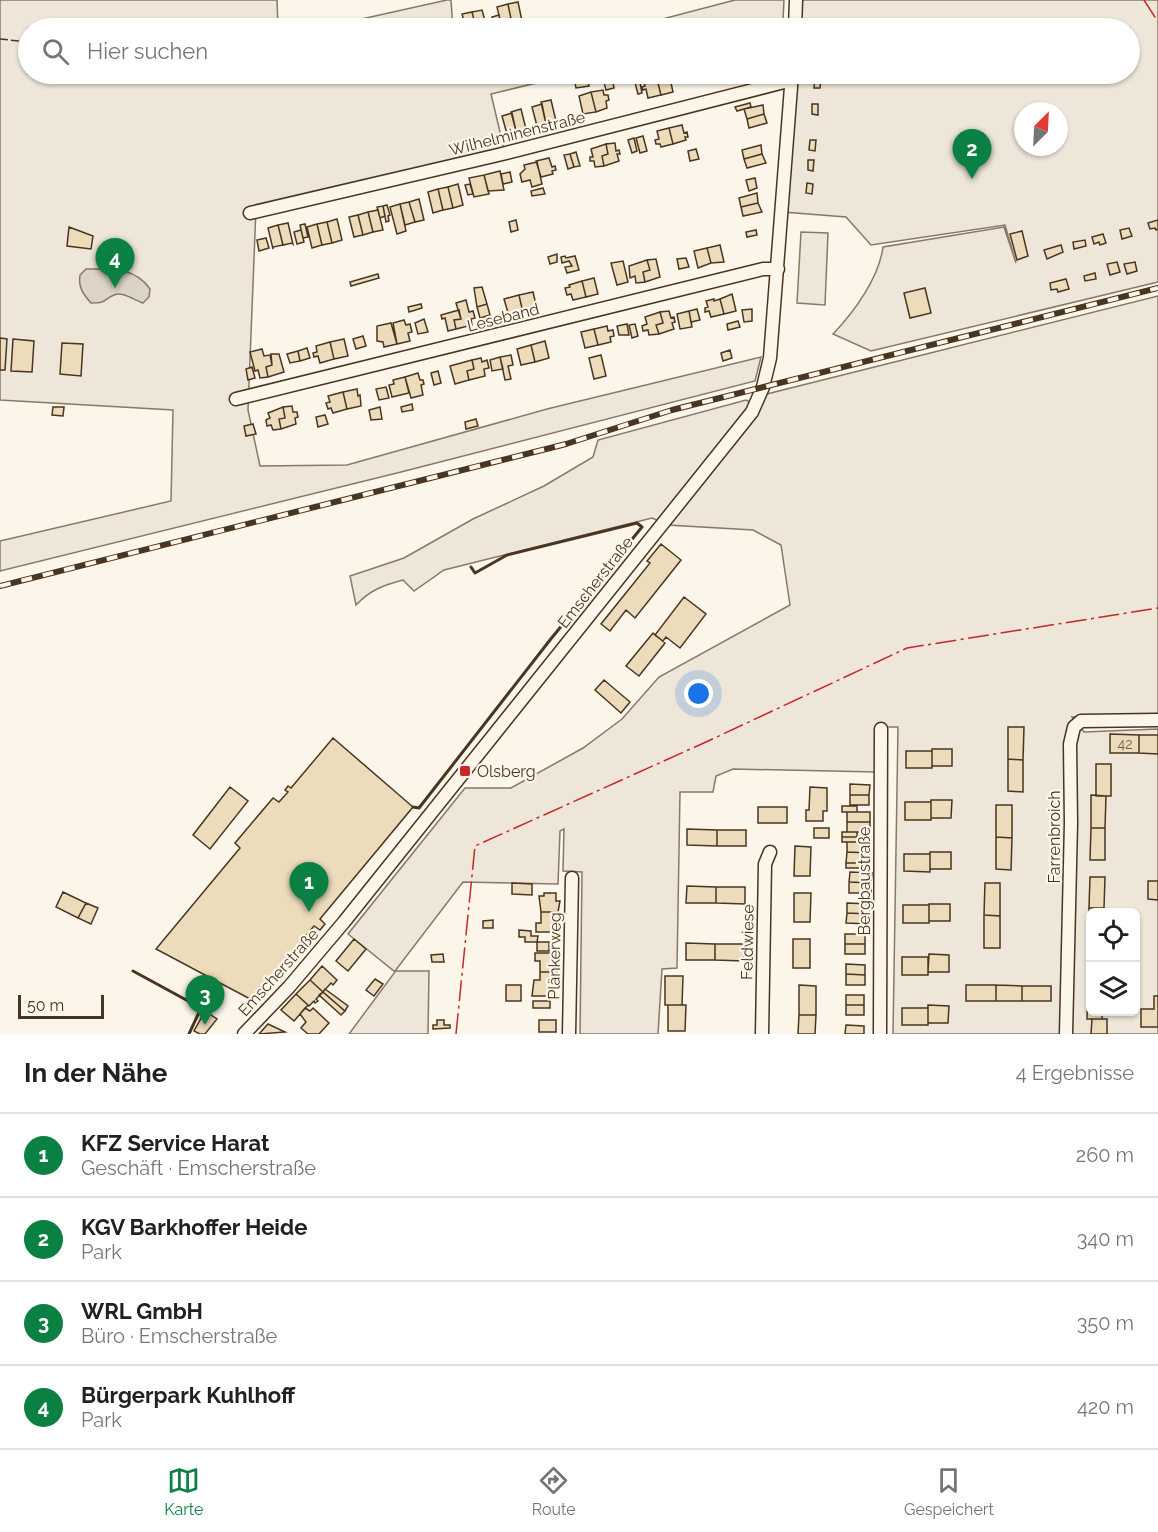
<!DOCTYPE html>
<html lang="de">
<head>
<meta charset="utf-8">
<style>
  :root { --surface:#fff; --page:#f6f6f6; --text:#202124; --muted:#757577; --line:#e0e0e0; --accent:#0b8043 }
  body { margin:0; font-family:Raleway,sans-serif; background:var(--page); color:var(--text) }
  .controls { position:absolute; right:18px; bottom:18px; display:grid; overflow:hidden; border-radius:9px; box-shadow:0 2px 4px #0004 }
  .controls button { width:54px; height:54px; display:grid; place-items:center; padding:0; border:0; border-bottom:2px solid var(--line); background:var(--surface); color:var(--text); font:30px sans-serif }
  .compass { position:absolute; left:1014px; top:102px; width:54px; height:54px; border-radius:50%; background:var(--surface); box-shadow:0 2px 4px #0004; rotate:24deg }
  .scale { position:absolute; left:18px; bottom:15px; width:86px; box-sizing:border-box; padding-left:6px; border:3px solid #4a3520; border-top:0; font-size:16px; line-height:21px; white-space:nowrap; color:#4a3520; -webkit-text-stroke:4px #fbf6e9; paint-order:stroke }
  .you { position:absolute; left:699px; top:694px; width:21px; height:21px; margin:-15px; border:4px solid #fff; border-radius:50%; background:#1a73e8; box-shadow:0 0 0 9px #1a73e833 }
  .badge { display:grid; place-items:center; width:39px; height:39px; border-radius:50%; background:var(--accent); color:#fff; font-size:20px; font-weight:700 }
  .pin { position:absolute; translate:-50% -50px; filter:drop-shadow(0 2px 3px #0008) }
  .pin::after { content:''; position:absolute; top:32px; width:21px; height:18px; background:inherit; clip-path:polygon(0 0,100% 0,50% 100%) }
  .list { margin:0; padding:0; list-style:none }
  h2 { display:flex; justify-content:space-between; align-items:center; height:78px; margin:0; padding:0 24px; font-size:26px }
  h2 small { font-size:20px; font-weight:400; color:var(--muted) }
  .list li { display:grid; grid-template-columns:39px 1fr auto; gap:18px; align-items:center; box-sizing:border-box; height:84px; padding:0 24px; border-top:2px solid var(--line) }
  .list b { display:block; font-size:22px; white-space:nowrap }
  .list p { margin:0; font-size:20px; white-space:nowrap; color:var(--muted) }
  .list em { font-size:20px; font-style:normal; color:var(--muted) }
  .icon { flex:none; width:33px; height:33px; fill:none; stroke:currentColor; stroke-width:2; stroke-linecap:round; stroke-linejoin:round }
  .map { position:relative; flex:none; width:1158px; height:1034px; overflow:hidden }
  .search { position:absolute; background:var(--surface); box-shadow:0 2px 4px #0004; left:18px; right:18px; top:18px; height:66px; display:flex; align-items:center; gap:15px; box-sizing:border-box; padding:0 21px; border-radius:33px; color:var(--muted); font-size:22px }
  .sheet { height:414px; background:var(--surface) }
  nav { display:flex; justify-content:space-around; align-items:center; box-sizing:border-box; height:84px; border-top:2px solid var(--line); background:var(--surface); font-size:16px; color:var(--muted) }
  nav a { display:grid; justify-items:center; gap:3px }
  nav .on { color:var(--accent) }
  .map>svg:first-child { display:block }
  .green { fill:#ede6d9; stroke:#887966; stroke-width:1.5; fill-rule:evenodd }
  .parking { fill:#ede7d9; stroke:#887966; stroke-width:1.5 }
  .water { fill:#dcd4c6; stroke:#887966; stroke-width:1.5 }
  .building { fill:#ecdcbc; stroke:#4a3520; stroke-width:1.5 }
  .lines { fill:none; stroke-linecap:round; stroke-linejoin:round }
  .minor-casing { stroke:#4a3520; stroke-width:15 }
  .minor { stroke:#fbf6e9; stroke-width:12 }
  .rail-casing { stroke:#4a3520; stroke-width:6 }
  .rail { stroke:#fbf6e9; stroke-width:4; stroke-dasharray:11; stroke-linecap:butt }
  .fence { stroke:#4a3520; stroke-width:1.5; stroke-dasharray:8 3; stroke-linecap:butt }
  .wall { stroke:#4a3520; stroke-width:3 }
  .power { stroke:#c62828; stroke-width:1.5; stroke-dasharray:21 4.5 3 4.5; stroke-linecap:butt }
  .poi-dot { fill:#c62828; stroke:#fbf6e9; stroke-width:2 }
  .labels { text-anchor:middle; stroke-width:4.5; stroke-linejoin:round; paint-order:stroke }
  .number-label { font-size:14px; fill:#725f47 }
  .street-label { font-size:16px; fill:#4a3520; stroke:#fbf6e9 }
  .poi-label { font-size:16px; fill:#4a3520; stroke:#fbf6e9; text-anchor:start }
</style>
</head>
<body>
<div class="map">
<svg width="1158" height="1034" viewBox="0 0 1158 1034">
  <rect width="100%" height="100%" fill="#fbf6e9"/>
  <path class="green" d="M0,0H277L278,28H28V74H573L491,94L505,153L256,208L248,410L260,466L347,465L547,409L761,357L755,381L401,472L0,571V541L171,501L173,410L0,400Z
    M447,0H451L453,28H321Z
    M735,0H784L783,20L748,28H628Z
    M796,0H1158V282L871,351L833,334C854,312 879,278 883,247L1004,227L1016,263L1005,225L871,245L846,217L783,212L794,74H1130V28H796ZM1023,111H1059V147H1023Z
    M1158,296V716L1072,717L1084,732L1158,729V1034H893L898,727H875L876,772L733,769L716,776L713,792H680L677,968L662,969L658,1034H580L582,872L563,871L564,829L560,831L558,884L463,882L395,971H429L428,1034H349L395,972L348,934L465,788H511L583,748L622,719L659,677L790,605L781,545L753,530L668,525L763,395ZM1090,912H1136V1012H1090Z
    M746,400L753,404L659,521L652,518L444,570L414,591L403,580C384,585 370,590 356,605L350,576L404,558L473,519L544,486L593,457L598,440Z"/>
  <path class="parking" d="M801,232L828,233L825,305L797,303Z"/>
  <path class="water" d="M86,269C111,269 135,267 150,289L149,297L143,303C134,300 122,291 114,295C102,300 108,303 91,303C83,294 78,287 80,275Z"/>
  <path class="building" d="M518,2L522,21L512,24L508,4Z
    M508,4L512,24L513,28H502L497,7Z
    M482,10L487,28H476L472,12Z
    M472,12L476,28H466L462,14Z
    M499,15L502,28H494L492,17Z
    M760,23L762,28H742Z
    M612,77L614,88L606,90L603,79Z
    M639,77L642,93L638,94L634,79Z
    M669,77L674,82L671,83L673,92L661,95L657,79Z
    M815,78H821L820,88H814Z
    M657,79L661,95L648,98L646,89L643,90L642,87L645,86L644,82Z
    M588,80L589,86L576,88L575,83Z
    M603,90L604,95H608L609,100L606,101L607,108L596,112L591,92Z
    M591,92L596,112L583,114L579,96Z
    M551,100L556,121L546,124L541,102Z
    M750,103L751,107L737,111L735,107Z
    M542,104L546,124L537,126L532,107Z
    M812,104H818V115L812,114Z
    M763,105L764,114L747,119L744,109Z
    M521,109L526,129L516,131L511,112Z
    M512,113L516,131L507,134L502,116Z
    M764,114L767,123L749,128L747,119Z
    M682,125L684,133L687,132L688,137H685L686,140L673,144L669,128Z
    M669,128L673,144L661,147L660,144H656L655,140L659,139L657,131Z
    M643,136L647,151L640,153L636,138Z
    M634,138L637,151L632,153L628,140Z
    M810,140H816L815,151L809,150Z
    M615,143L616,151L619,150L620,154H617L619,161L604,166L602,156L608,154L606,144Z
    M606,144L608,154L602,156L604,166L595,167L594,161H590V157H593L591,149Z
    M761,145L762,154L744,159L742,150Z
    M696,149L699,159L690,161L688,151Z
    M576,152L580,166L574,167L570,154Z
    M570,154L574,167L568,169L564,155Z
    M762,154L766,163L747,168L744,159Z
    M549,158L552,167L555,166L556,170L552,171L553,174L541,177L536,161Z
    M808,160H814L813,171L808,170Z
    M537,162L542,184L532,187L530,180L522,182L520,174L525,169L524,165Z
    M500,171L504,190L488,191L484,175Z
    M510,172L512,182L503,184L501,174Z
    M484,175L489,194L474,197L469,178Z
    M755,178L757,188L749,191L746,180Z
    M807,183L813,184L812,194L806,193Z
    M458,184L463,205L453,208L448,187Z
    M470,184L473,194L468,195L465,185Z
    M448,187L453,208L443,210L438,189Z
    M543,188L545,194L532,196L531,191Z
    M438,189L443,210L433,213L428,192Z
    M757,193L758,203L741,207L739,198Z
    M419,199L424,220L415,222L409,202Z
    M409,202L415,222L405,225L400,204Z
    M758,203L762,212L743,216L741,207Z
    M400,204L406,231L397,234L390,207Z
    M387,205L390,215L388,216L389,221L386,222L383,206Z
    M383,206L385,216L380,218L377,207Z
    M378,210L383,230L373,232L368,212Z
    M368,212L373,232L363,235L358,215Z
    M358,215L363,235L354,237L349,217Z
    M337,219L342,240L332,243L327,222Z
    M516,220L518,230L511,232L509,222Z
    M1158,220V229L1156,230L1155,228L1150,229L1148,223Z
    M327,222L332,243L322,245L317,224Z
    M288,223L293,244L292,243L283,245L278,225Z
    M305,224L308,237L303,238L300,225Z
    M317,224L322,245L312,248L307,227Z
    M278,225L283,245L273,247V249L268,228Z
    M69,227L93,236L91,249L67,246Z
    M1129,228L1132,236L1122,239L1120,230Z
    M301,230L304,242L297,244L294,232Z
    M756,230L757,235L747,237L746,232Z
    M1022,231L1028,256L1017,260L1010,234Z
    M1103,234L1106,243L1100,245L1099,242L1094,244L1092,237Z
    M266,238L269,248L259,251L257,240Z
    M1085,240L1086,246L1074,249L1073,242Z
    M720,245L724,262L711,263L707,248Z
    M1061,245L1063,252L1047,259L1044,250Z
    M707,248L711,263L698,268L694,251Z
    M557,254V262L550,264L548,257Z
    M565,256L566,258L575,256L579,270L567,273L565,267L572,266L569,261L562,263L561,257Z
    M686,258L689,267L679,269L677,259Z
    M656,259L660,277L645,282L643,272L650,270L647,260Z
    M647,260L650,270L643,272L645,282L636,283L635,276L630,278L629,266Z
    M623,261L628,282L617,285L611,263Z
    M1117,262L1120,272L1110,275L1107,264Z
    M1135,262L1137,271L1127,274L1124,264Z
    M1095,273L1096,279L1085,281L1084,276Z
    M378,274L379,278L351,286L350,282Z
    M594,278L598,294L586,297L582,281Z
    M1066,279L1069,289L1058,292L1057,289L1051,290L1050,283Z
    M582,281L586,297L573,300L571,294L567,295L565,288L570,287L569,285Z
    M482,287L487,304L477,307L474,288Z
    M925,288L931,313L910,318L904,293Z
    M533,292L537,309L523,313L519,295Z
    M732,294L736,311L724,314L720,299Z
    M519,295L523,313L509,316L504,299Z
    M714,299V301L720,299L724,314L711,317L709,311L705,312V308L708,307L706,301Z
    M466,300L469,312L473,311L475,318L471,319L472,325L456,329L454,320L461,319L456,303Z
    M421,304L422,308L409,312L408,307Z
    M487,304L490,315L480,318L477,307Z
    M697,309L700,320L691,322L689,311Z
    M752,309V321L744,322L742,310Z
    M459,310L461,319L454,320L456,329L448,331L445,318L442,319L441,315Z
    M669,311L671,318L674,317L675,322L672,323L674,329L659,334L656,325L663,323L660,312Z
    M689,311L692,327L680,329L677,314Z
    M660,312L663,323L656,325L659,334L649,335L648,330L643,331L642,326L647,324L645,317Z
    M424,319L428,332L418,334L415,323Z
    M404,320L406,325L410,324L412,332L408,333L410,341L397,344L393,323Z
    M738,321L740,327L728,330L727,324Z
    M391,323L397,344L384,347L383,342L377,341V326Z
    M627,324L629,335H619L617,326Z
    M635,324L638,336L632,338L629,325Z
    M607,326L608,331L613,330L614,336L610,337L611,342L598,345L594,329Z
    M594,329L598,345L585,348L581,332Z
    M363,336L366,346L356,349L353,339Z
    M0,338L7,339L5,370H0Z
    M13,339L34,341L32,372L11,371Z
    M344,339L348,356L334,359L330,342Z
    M545,341L549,358L535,362L531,345Z
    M330,342L334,359L320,363L318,356L314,357L313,353L317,352L316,346Z
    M62,343L83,344L81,376L60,374Z
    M531,345L535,362L521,365L517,349Z
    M307,348L310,358L300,361L298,351Z
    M262,349L264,356L270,355L272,365L266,367L268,377L260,378L258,370L255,371L250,352Z
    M730,350L732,358L723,361L721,353Z
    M298,351L300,361L290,363L287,354Z
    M271,354H279L284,372L268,377L266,367L272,365Z
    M511,355L513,365L508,366L511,379L505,380L500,357Z
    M601,355L606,376L594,379L589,358Z
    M500,357L503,369L492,371L490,360Z
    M481,358L482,362L487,360L489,368L484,369L485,376L469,380L467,371L474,369L472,360Z
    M472,360L474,369L467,371L469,380L455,384L450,366Z
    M252,367L255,378L248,380L246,369Z
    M438,371L441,383L434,385L431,373Z
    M418,373L420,380H423L424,384L421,385L423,395L411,398L405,377Z
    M405,377L409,393L392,397L389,385L394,384L393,380Z
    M386,387L389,398L379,400L376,389Z
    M357,389L358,396L360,395L361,406L347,409L343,392Z
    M343,392L347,409L333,413L331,408L328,409L326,403L330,402L328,396Z
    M412,404L413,410L402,412L401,407Z
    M292,406L293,412H297L298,417L295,418L296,424L281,429L279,419L285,418L283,407Z
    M53,407H64L63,416L52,415Z
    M283,407L285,418L279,419L281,429L273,430L271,425L267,426L266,420L270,418L268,413Z
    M380,407L382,419L371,420L369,410Z
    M325,415L328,424L318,427L316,417Z
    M476,419L478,426L466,429L465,422Z
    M253,424L256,434L246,436L244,426Z
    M661,544L681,560L635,618L626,610L610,631L601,624L650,563L647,561Z
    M684,597L706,614L680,648L666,637L663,641L655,635Z
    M653,633L665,643L639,676L626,666Z
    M604,680L630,702L621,713L595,690Z
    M1008,727H1024L1023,760L1008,759Z
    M1110,734L1139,735V753H1110Z
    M1139,735H1158V754L1139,753Z
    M333,738L413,807L320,919L325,924L320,930L314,926L252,1000L156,949L240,848L235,843L273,798L279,802L288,792L285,790L288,786L291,788Z
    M932,749H952V766H932Z
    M906,751H932V768H906Z
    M1008,759L1023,760V792L1008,791Z
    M1096,764H1111V796H1096Z
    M850,784L870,785L869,795H850Z
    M230,787L248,801L210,849L193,835Z
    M810,787L827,788V811H823V821H806V810H809Z
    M850,795H869V805H850Z
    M1091,795L1106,796L1105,828H1091Z
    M931,800H952L951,818H931Z
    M905,802H931V820H905Z
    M996,805H1012V838L996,837Z
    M842,806H857V812H842Z
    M758,807H787V823H758Z
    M847,812H870V822H847Z
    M847,822H870V832H847Z
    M814,828H829V838H814Z
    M1091,828H1105V860H1090Z
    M687,829L717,830V846L687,845Z
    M717,830H746V846H717Z
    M842,832H857V837H842Z
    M842,837H857V842H842Z
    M996,837L1012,838L1011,870L996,869Z
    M847,842H870L869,853L847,852Z
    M795,846L811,847L810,876H794Z
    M847,852L869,853V863H846Z
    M930,852H951V869H930Z
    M904,854H930V872L904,871Z
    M846,863H862V868H846Z
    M850,872L872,873L871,883L849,882Z
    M1090,877H1105L1104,908H1089Z
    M1148,881H1158V900L1148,899Z
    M849,882L871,883V893H849Z
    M512,883L532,884V895L512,894Z
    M985,883H1000V916L984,915Z
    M687,886L716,887V903H686Z
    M716,887H745V904L716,903Z
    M63,892L86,903L78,918L56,907Z
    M544,893H556V901H560L558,912H541L539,896H544Z
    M794,893H811L810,922H794Z
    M86,903L98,908L91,924L78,918Z
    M847,903L869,904V914L847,913Z
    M929,904H950V921H929Z
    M903,905H929V923H903Z
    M1089,908H1104V912H1090V939H1088Z
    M541,912H558V932H536V923H541Z
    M847,913L869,914L868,924L846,923Z
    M984,915L1000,916V948H984Z
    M493,920V928H483V921Z
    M519,930L531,931V936H538L537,942H525V937H519Z
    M845,934H865V944H845Z
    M354,939L366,949L348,971L336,961Z
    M793,939H810V968H793Z
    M537,942H549V951H537Z
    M686,943L715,944V960H686Z
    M715,944H744V961L715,960Z
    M845,944H865V954H845Z
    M535,953H555L557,972H540V961H535Z
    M443,954L444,962H432L431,955Z
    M929,954L949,955V972H928Z
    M1088,956H1090V988H1088Z
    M902,957H928V975H902Z
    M846,964L865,965V975L846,974Z
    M322,966L337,980L333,985L331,983L323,992L310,980Z
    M540,972H557L554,996H532L534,980H540Z
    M846,974L865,975V985H846Z
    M665,976H683L682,1005H665Z
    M375,979L383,984L374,996L366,990Z
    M310,980L323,992L316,999L318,1001L315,1003L314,1001L309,1006L296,994Z
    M506,985H521V1001H506Z
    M799,985L816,986V1015H799Z
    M966,985H996V1001H966Z
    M996,985L1022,986V1001H996Z
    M1022,986H1051V1001H1022Z
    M1088,988H1090V1012H1102V1019H1087Z
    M325,989L348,1006L345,1011L323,992Z
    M323,992L345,1011L341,1015L319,995Z
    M296,994L308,1005L294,1021L281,1010Z
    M846,995H864V1005H846Z
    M1154,996H1158V1027H1141V1009H1154Z
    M533,1001H550V1008H533Z
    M668,1005H686L685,1031H668Z
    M846,1005H864V1015H846Z
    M928,1005L949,1006L948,1023H928Z
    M305,1008L310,1011L313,1008L329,1023L319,1034H308L301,1028L306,1022L300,1014Z
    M902,1008H928V1025H902Z
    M205,1011L217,1019L205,1034H200L194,1031Z
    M799,1015H816L815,1034H798Z
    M1092,1019H1107V1034H1091Z
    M437,1020H444V1025H450V1028L433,1029V1025H437Z
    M539,1020H556V1032H539Z
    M268,1024L285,1032L259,1034Z
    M846,1025L864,1026V1034H845Z"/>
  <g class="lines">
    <defs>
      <path id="minor" d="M795,28L796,0
        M250,213L498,155L792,80
        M236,399L763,269H778
        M244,1034L289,987L344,922L752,412L763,387L770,358L792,74
        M569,1034L572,878
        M762,1034L765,864L770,852
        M880,1034L881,729
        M1066,1034L1071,823L1070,744L1074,727L1081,721L1158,720"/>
    </defs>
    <use href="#minor" class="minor-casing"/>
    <use href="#minor" class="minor"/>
    <defs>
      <path id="rail" d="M0,586L566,444L672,410L1158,288"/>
    </defs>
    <use href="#rail" class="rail-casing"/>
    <use href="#rail" class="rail"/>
    <path class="fence" d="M0,39L28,42"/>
    <path class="wall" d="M413,807L419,808L550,640L642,527L637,523L507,555L475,573L471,567
      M133,971L201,1008L189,1034"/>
    <path class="power" d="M1144,0L1158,22
      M456,1034L475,846L706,742L907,648L1158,608"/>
  </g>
  <rect class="poi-dot" x="459" y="765" width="12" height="12" rx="3"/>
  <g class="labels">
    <g class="number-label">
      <text x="1125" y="749">42</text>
    </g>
    <g class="street-label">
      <text transform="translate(517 133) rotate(-14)" y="6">Wilhelminenstraße</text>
      <text transform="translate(503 317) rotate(-14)" y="6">Leseband</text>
      <text transform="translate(595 582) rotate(-52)" y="6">Emscherstraße</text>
      <text transform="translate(1054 837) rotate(-90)" y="6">Farrenbroich</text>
      <text transform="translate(864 881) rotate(-90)" y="6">Bergbaustraße</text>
      <text transform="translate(747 942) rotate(-89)" y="6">Feldwiese</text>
      <text transform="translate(554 956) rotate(-89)" y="6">Plänkerweg</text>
      <text transform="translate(278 972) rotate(-48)" y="6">Emscherstraße</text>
    </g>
    <g class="poi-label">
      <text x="477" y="777">Olsberg</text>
    </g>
  </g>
</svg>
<div class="controls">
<button><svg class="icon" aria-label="locate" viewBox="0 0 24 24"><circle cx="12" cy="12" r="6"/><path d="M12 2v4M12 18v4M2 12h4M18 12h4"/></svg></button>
<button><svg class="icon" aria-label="layers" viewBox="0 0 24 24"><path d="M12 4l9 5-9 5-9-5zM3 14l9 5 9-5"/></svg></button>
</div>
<svg class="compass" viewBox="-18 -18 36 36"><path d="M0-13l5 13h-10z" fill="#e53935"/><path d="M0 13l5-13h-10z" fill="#757577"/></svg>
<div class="scale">50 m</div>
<div class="you"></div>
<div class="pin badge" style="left:309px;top:912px">1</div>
<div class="pin badge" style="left:972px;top:179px">2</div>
<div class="pin badge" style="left:205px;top:1025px">3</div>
<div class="pin badge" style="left:115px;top:288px">4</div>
<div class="search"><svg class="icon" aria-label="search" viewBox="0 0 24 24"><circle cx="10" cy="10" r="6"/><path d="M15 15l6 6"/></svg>Hier suchen</div>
</div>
<section class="sheet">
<h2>In der Nähe<small>4 Ergebnisse</small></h2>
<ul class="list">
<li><span class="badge">1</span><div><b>KFZ Service Harat</b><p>Geschäft · Emscherstraße</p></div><em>260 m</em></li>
<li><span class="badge">2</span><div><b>KGV Barkhoffer Heide</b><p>Park</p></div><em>340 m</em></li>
<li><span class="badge">3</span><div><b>WRL GmbH</b><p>Büro · Emscherstraße</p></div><em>350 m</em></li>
<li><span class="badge">4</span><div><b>Bürgerpark Kuhlhoff</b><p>Park</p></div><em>420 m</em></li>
</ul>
</section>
<nav>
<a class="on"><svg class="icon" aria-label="map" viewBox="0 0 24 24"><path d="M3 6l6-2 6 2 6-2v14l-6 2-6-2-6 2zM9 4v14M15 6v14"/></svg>Karte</a>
<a><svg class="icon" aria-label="directions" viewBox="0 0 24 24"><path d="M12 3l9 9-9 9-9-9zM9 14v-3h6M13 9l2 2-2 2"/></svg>Route</a>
<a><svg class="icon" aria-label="saved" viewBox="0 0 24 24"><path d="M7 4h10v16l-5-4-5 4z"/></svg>Gespeichert</a>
</nav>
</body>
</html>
